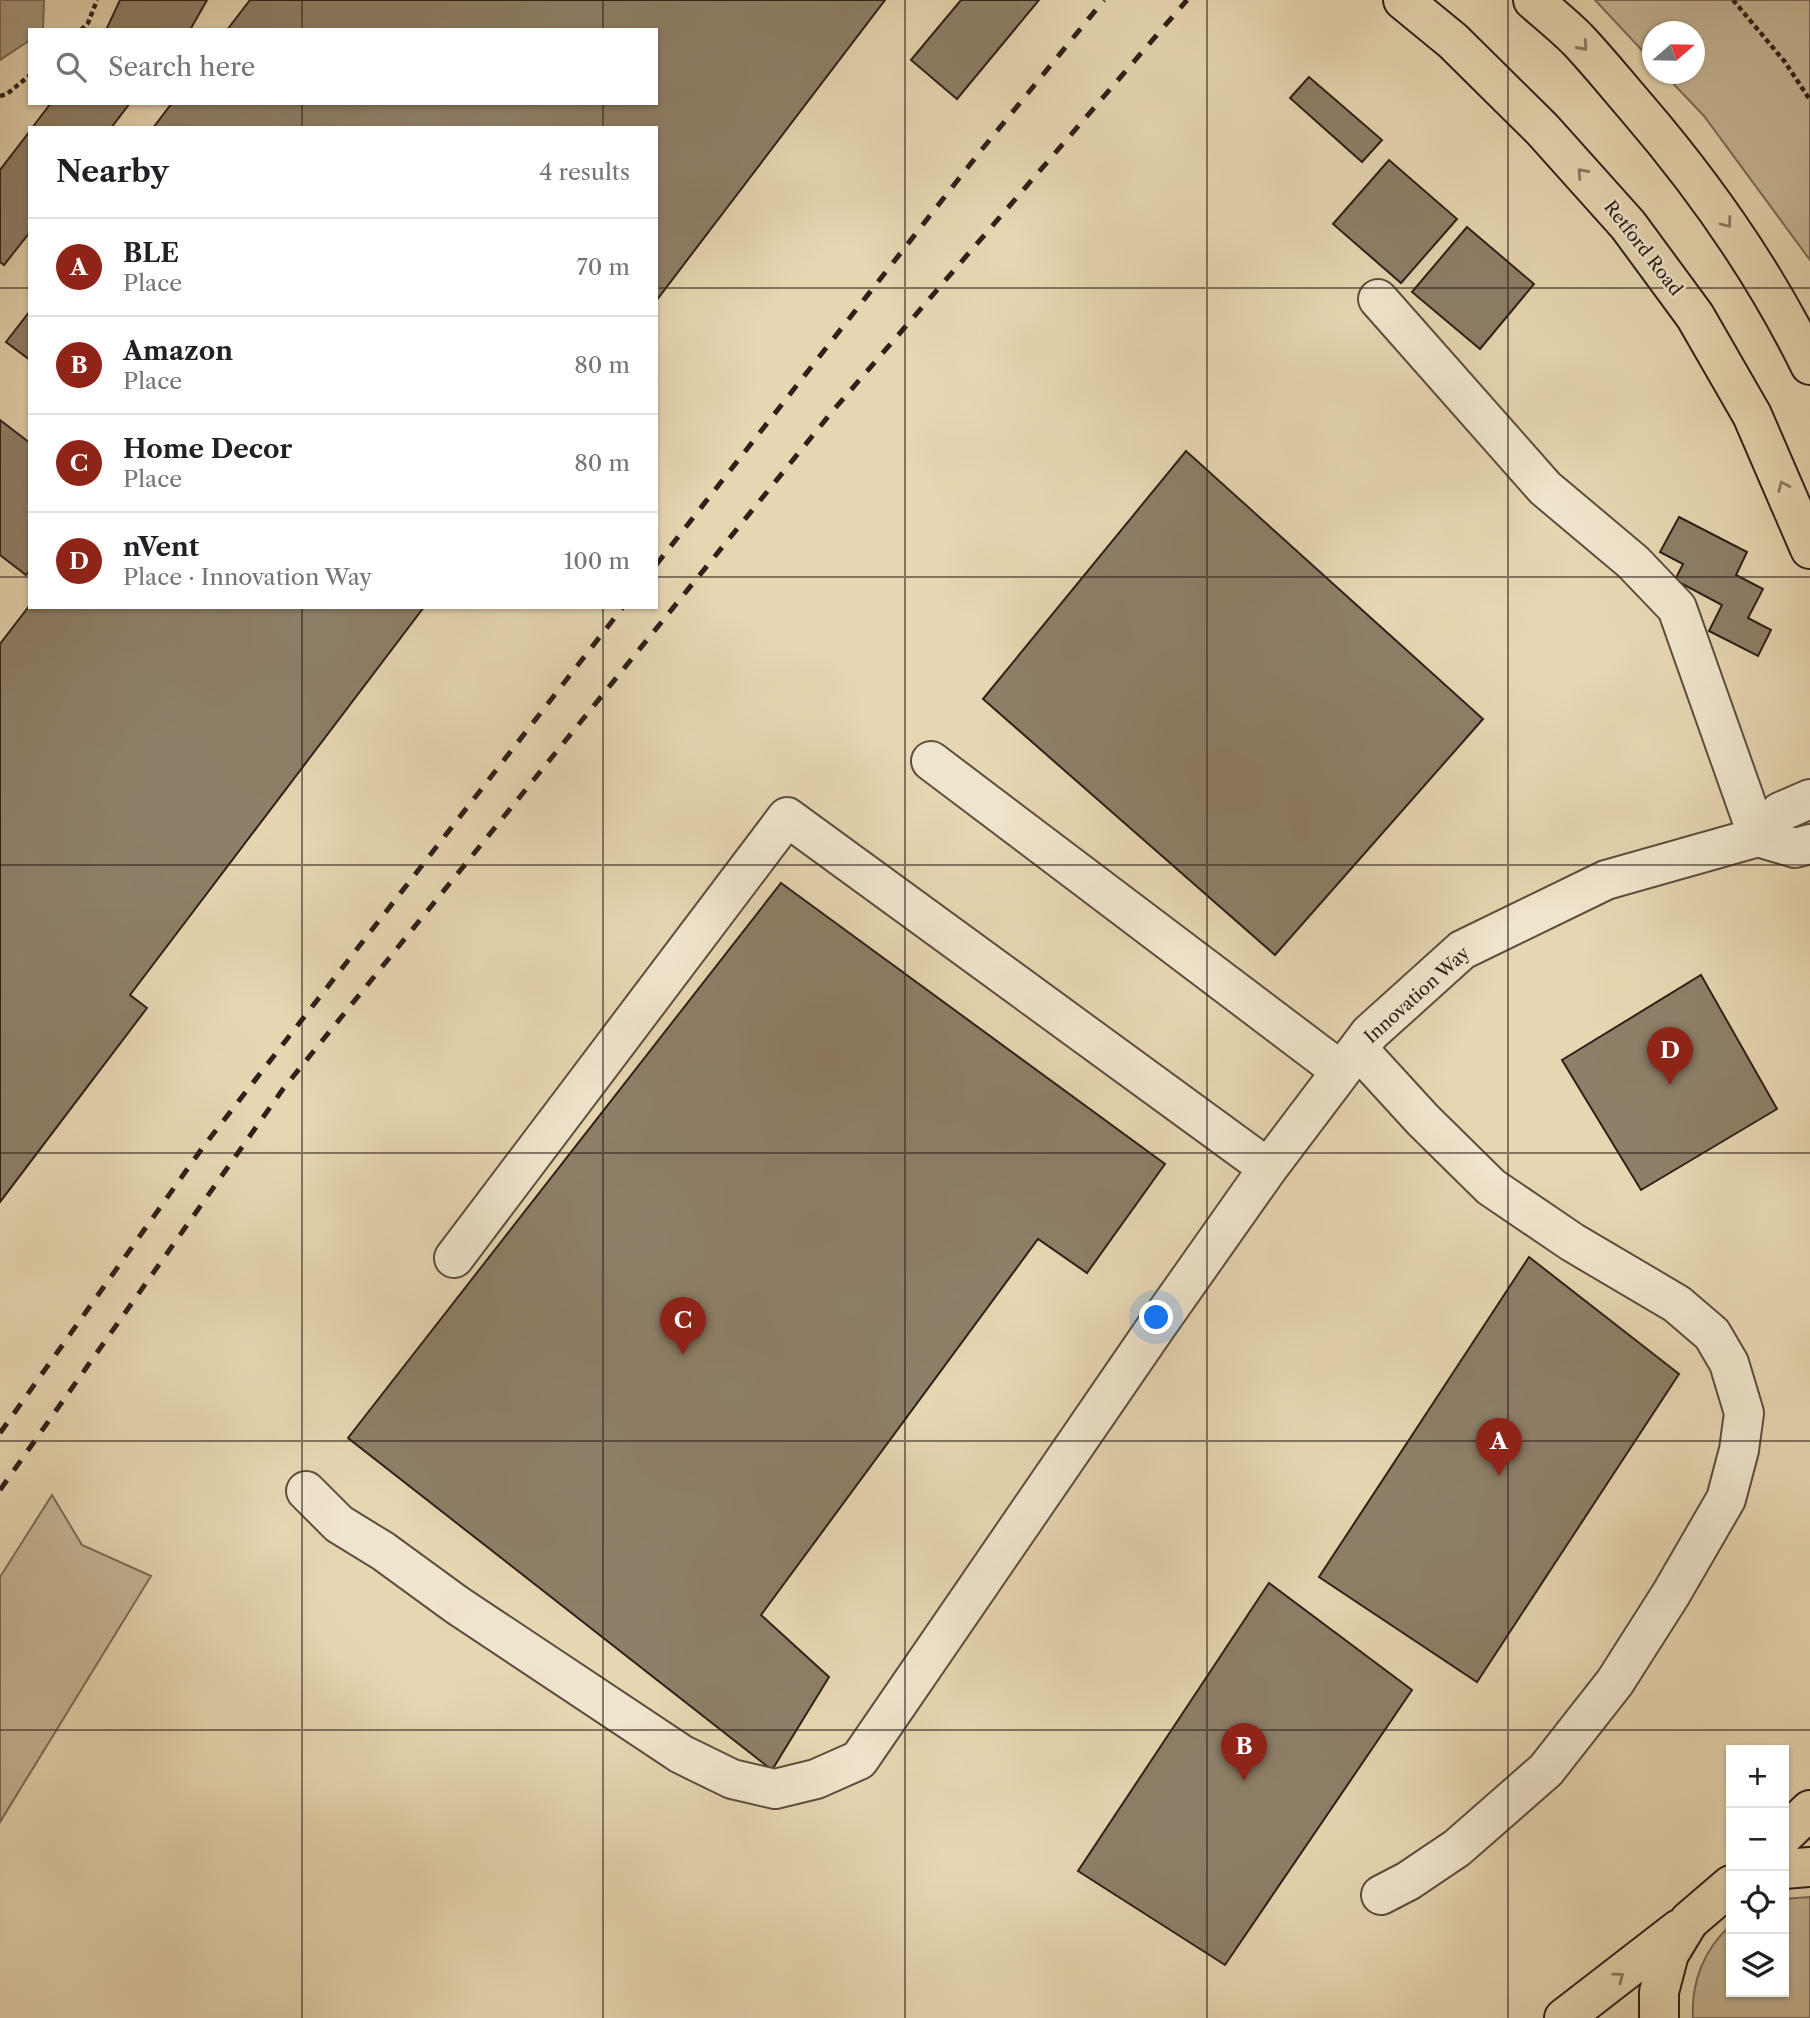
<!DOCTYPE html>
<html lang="en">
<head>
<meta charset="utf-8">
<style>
  :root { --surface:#fff; --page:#f2f2f2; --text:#202124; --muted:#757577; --line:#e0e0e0; --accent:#8f2418 }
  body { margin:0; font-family:"Libre Caslon Text",serif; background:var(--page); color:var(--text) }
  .controls { position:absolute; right:21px; bottom:21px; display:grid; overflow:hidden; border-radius:0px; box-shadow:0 2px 5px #0004 }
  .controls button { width:63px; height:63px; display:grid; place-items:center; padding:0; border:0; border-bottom:2px solid var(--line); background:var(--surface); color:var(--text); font:35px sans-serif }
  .compass { position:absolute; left:1642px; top:21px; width:63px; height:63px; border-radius:50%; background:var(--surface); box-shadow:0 2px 5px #0004; rotate:70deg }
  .you { position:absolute; left:1157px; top:1318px; width:24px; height:24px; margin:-18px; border:5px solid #fff; border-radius:50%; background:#1a73e8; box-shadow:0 0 0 10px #1a73e833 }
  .badge { display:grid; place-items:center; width:46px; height:46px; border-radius:50%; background:var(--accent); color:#fff; font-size:23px; font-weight:700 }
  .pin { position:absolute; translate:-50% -58px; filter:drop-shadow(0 2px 4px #0008) }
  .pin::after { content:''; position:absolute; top:37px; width:24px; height:21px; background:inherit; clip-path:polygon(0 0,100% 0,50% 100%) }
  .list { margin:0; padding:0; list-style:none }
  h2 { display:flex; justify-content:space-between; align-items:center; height:91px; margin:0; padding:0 28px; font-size:30px }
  h2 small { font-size:23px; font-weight:400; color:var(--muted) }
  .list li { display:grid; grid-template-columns:46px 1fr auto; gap:21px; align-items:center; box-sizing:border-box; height:98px; padding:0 28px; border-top:2px solid var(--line) }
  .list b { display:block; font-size:26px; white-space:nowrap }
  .list p { margin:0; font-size:23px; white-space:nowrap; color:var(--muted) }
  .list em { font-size:23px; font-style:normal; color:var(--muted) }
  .icon { flex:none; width:38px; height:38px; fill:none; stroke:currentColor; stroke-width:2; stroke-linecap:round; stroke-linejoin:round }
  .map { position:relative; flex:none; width:1810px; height:2018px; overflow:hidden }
  .search { position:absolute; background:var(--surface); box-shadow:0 2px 5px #0004; left:28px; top:28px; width:630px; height:77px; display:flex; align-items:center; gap:18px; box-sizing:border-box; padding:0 24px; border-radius:0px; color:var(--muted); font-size:26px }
  .panel { position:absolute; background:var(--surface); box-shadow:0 2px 5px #0004; left:28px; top:126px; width:630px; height:483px; border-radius:0px }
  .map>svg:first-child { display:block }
  .green { fill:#c7b797; stroke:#7b6c58; stroke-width:2 }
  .water { fill:#a8987d; stroke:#786855; stroke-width:2 }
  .building { fill:#8e7f68; stroke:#2f2019; stroke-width:2 }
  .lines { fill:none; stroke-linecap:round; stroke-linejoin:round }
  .minor-casing { stroke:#5d4e3f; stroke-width:42 }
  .major-casing { stroke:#2f2019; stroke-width:42 }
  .path { stroke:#2f2019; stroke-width:4.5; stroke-dasharray:5 3.5; stroke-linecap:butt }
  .minor { stroke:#efe4cc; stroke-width:38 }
  .major { stroke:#e6d6b1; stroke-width:38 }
  .rail { stroke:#2f2019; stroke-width:5; stroke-dasharray:12 12; stroke-linecap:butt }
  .oneway { stroke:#8a7b65 }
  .grid { fill:none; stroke:#2f2019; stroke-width:2; stroke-opacity:0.55 }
  .labels { text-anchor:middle; stroke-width:5; stroke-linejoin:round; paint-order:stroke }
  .street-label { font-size:18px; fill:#2f2019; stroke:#efe4cc }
</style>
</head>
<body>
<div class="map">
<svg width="1810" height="2018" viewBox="0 0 1810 2018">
  <rect width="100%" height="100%" fill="#e6d6b1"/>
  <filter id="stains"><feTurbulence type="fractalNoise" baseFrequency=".00286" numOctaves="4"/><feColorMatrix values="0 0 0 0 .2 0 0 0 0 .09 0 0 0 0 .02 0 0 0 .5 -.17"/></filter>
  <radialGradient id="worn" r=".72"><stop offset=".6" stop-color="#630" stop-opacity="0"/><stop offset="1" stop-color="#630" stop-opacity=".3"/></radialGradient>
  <path class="green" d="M1595,0H1810V260L1704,116L1664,74H1694V32H1652V61Z
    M52,1495L82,1545L151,1576L0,1822V1577Z
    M1810,1897V2018H1693C1691,1982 1704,1949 1731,1925V1992H1784V1899Z"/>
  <path class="water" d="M0,0H44L43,30H30V40L0,60Z"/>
  <path class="building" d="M120,0H207L190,30H106Z
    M250,0H885L656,301V128H153L172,103H656V30H227Z
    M961,0H1039L957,99L911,60Z
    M1309,77L1382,140L1362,162L1290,98Z
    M51,103H130L111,128H32Z
    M30,131V232L4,265L0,262V170Z
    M1389,160L1457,219L1401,283L1333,224Z
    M1467,227L1534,284L1480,349L1412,292Z
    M30,311V360L6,342Z
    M0,420L30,443V570L26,575L0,555Z
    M1186,451L1483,719L1275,955L983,699Z
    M1679,517L1747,552L1736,575L1763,589L1748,618L1771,630L1758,656L1709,631L1722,605L1675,580L1683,564L1660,552Z
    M30,605V607H424L130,995L147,1008L0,1202V644Z
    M781,883L1165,1164L1087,1273L1038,1239L761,1615L829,1677L772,1770L348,1438Z
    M1701,975L1777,1109L1641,1190L1562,1060Z
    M1529,1257L1679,1374L1477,1682L1319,1577Z
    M1269,1583L1412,1690L1225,1965L1078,1871Z"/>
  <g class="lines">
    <defs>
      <path id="minor" d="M1378,299L1545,488L1633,562L1677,608L1758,837
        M931,761L1341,1071
        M1758,837L1780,812L1810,799
        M1358,1049L1423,1120L1491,1187L1572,1242L1677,1304L1712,1334L1729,1363L1744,1413L1739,1450L1726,1499L1671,1594L1615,1682L1546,1770L1457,1848L1408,1881L1381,1895
        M454,1258L787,817L1268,1168
        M306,1491L339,1524L383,1551L457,1605L681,1754L732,1779L775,1789L816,1779L859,1760L1156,1327L1268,1168L1370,1033L1462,950L1606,880L1758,837L1795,848L1810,844"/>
      <path id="major" d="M1403,0L1453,41L1542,129L1628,225L1695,316L1752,415L1810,549
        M1533,0C1548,13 1563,25 1577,39C1598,61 1617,85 1637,108C1705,187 1764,271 1810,365
        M1784,1835L1810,1810
        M1784,1869L1810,1867
        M1564,2018L1679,1929
        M1659,2018V1992L1669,1954L1689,1921L1731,1885"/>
    </defs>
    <use href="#minor" class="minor-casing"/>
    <use href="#major" class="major-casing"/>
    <path class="path" d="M1733,0L1785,62L1810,100
      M81,30L88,23L97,0
      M0,96L7,94L30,75"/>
    <use href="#minor" class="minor"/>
    <use href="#major" class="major"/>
    <path class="rail" d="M656,565L979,153L1104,0
      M0,1433L203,1147L623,607
      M0,1490L283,1089L831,413L1187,0"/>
  </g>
  <defs><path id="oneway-chevron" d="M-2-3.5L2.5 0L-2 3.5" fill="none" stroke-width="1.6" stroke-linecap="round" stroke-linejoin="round" transform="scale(1.75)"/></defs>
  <g class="oneway">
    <use href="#oneway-chevron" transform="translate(1583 46) rotate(48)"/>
    <use href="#oneway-chevron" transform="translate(1582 173) rotate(-132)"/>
    <use href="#oneway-chevron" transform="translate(1727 223) rotate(53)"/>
    <use href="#oneway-chevron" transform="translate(1783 486) rotate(-114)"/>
    <use href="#oneway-chevron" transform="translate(1619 1977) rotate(-37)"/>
  </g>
  <path class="grid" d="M302,0V30M603,0V30M905,0V2018M1207,0V2018M1508,0V2018M302,103V128M603,103V128M0,288H30M656,288H1810M0,577H30M656,577H1810M302,607V2018M603,607V2018M0,865H1810M0,1153H1810M0,1441H1810M0,1730H1810"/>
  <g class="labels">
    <g class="street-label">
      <text transform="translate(1643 248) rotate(52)" y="6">Retford Road</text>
      <text transform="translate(1417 995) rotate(-42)" y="6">Innovation Way</text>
    </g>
  </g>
  <rect width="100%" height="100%" filter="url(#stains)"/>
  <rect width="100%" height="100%" fill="url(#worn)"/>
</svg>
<div class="controls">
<button>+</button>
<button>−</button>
<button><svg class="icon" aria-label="locate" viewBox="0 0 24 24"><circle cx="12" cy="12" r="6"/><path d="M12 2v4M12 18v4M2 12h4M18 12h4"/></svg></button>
<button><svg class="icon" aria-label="layers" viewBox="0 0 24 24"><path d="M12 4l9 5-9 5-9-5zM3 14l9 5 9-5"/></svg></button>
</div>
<svg class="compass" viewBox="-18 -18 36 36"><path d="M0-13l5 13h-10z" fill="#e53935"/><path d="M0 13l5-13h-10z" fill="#757577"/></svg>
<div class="you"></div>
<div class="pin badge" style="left:1499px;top:1476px">A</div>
<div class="pin badge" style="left:1244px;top:1781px">B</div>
<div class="pin badge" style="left:683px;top:1355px">C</div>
<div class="pin badge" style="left:1670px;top:1085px">D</div>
<div class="search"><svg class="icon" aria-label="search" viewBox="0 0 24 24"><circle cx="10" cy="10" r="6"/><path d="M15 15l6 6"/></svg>Search here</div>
<section class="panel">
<h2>Nearby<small>4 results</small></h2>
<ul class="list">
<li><span class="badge">A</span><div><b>BLE</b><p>Place</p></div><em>70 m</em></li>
<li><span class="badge">B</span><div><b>Amazon</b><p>Place</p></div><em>80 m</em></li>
<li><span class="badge">C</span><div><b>Home Decor</b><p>Place</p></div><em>80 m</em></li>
<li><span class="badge">D</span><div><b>nVent</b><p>Place · Innovation Way</p></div><em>100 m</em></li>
</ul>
</section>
</div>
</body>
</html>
